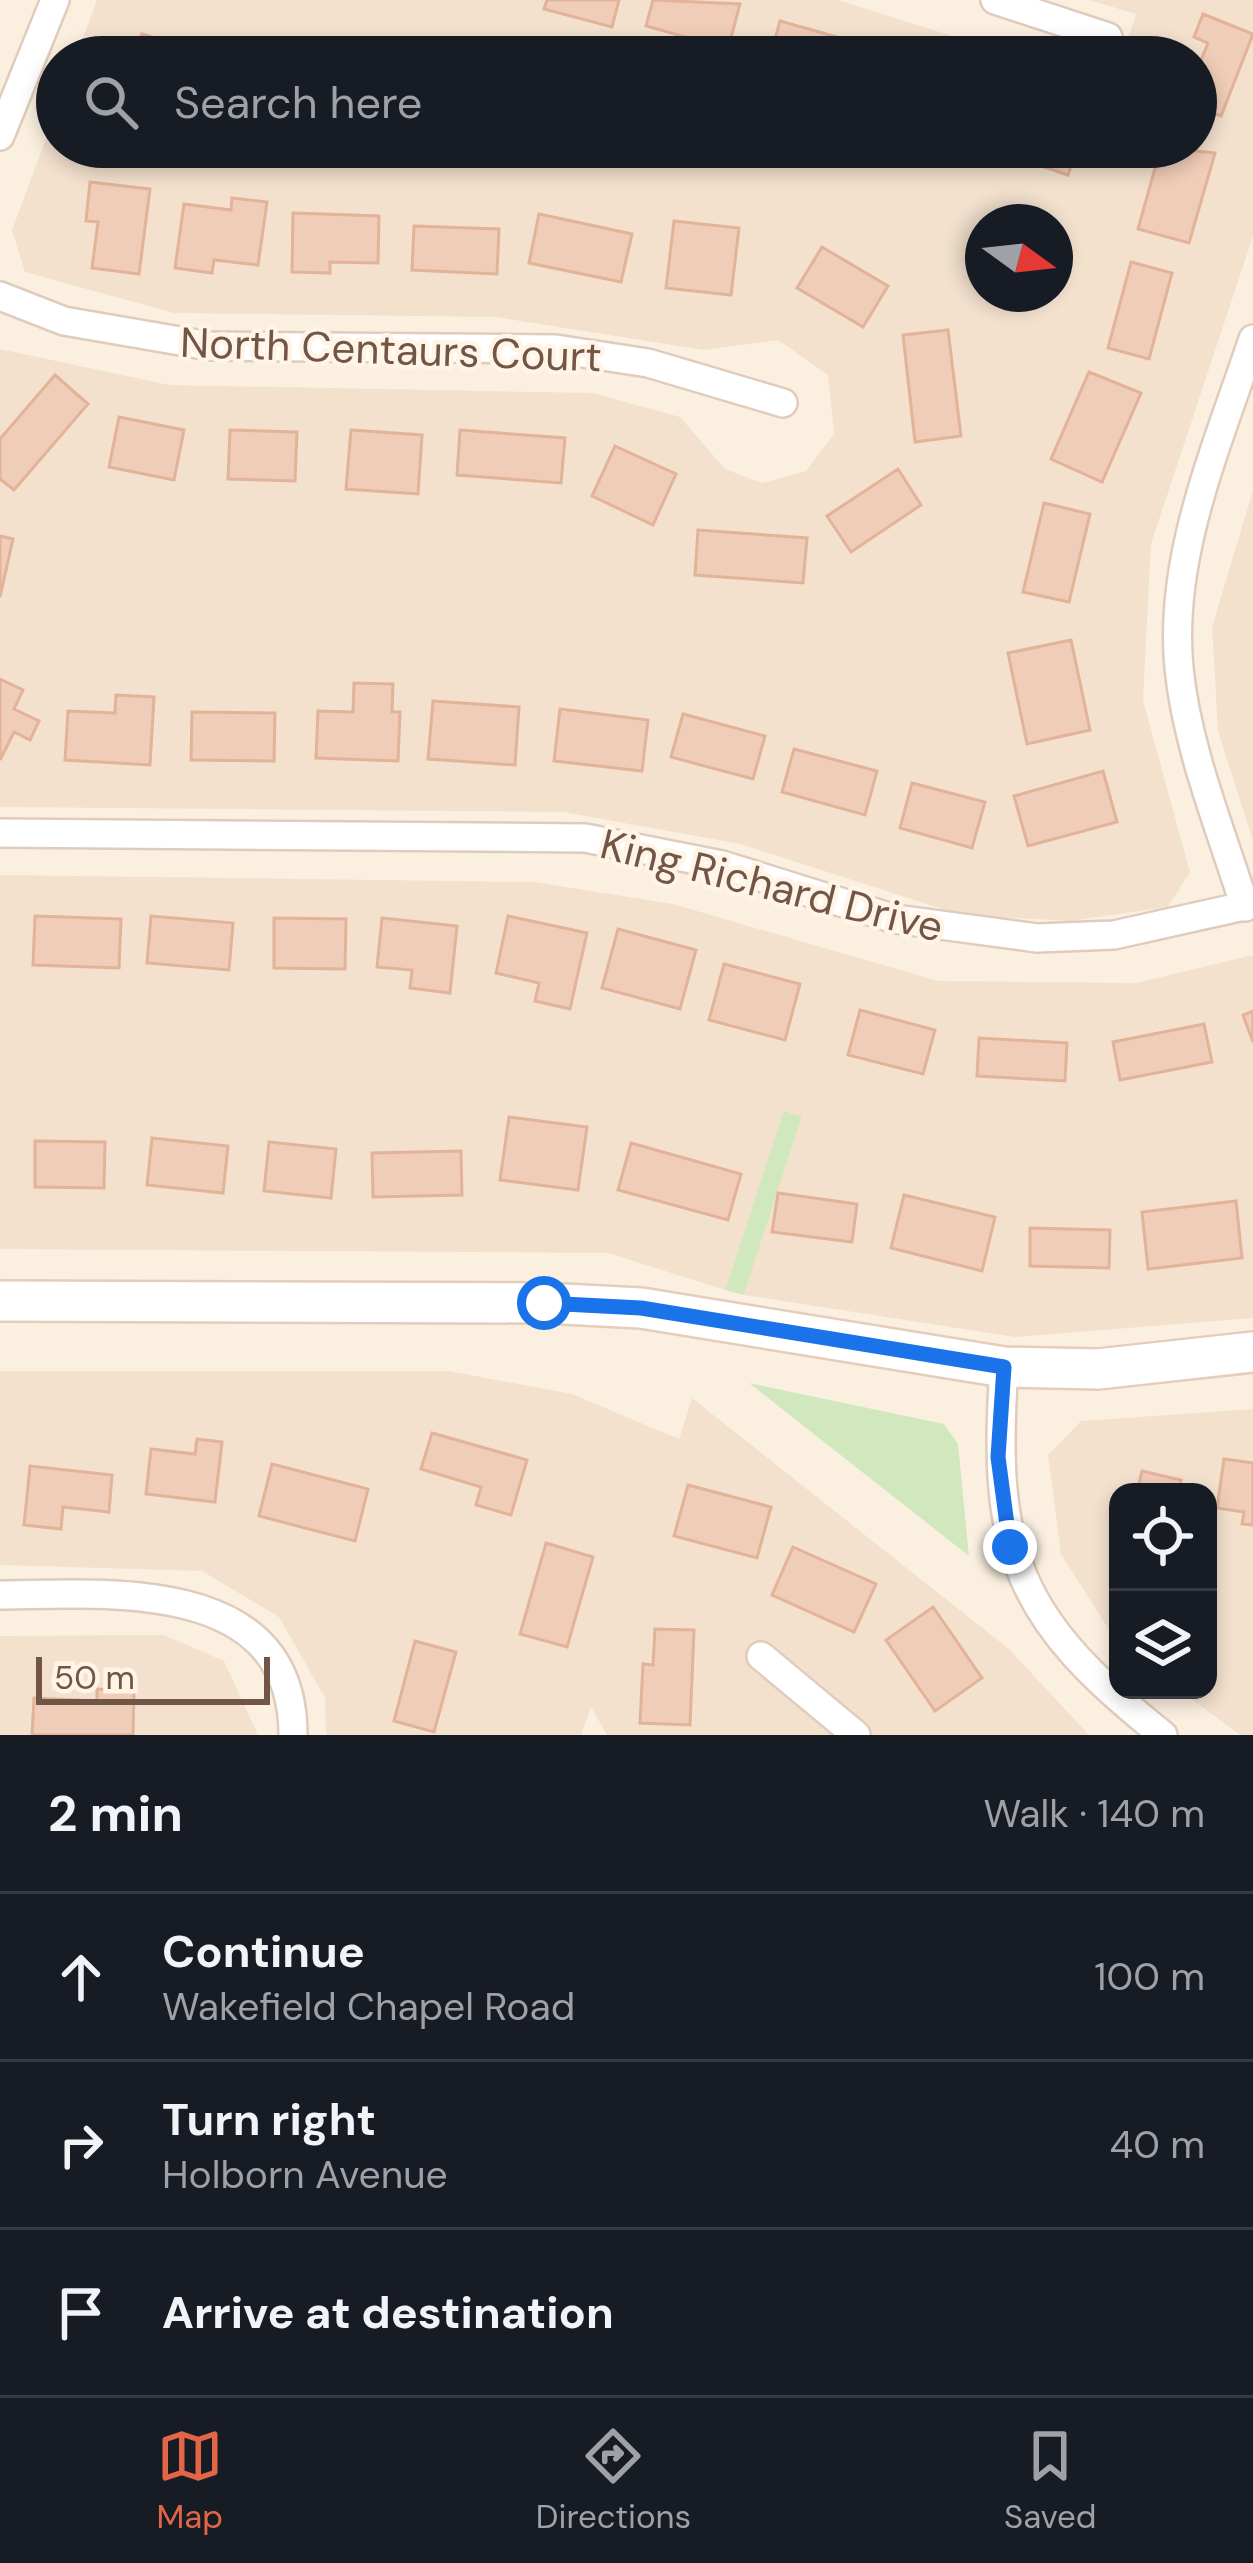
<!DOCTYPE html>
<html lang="en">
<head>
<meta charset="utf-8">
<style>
  :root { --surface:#171b24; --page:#20242c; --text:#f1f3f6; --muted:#9ea1a6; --line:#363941; --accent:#e36547 }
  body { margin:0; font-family:"DM Sans",sans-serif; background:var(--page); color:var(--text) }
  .controls { position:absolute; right:36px; bottom:36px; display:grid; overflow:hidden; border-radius:24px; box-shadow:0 6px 18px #0003 }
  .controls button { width:108px; height:108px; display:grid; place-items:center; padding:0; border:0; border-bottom:3px solid var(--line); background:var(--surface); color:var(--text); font:60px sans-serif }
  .compass { position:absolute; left:965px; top:204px; width:108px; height:108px; border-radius:50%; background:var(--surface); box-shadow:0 6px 18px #0003; rotate:105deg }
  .scale { position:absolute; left:36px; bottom:30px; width:234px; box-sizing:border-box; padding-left:12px; border:6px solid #715648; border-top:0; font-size:33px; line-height:42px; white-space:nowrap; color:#715648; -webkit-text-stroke:9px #fff4e5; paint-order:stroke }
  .stop { position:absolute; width:36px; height:36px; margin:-27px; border:9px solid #1a73e8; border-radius:50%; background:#fff }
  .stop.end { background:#1a73e8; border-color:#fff; box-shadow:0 3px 12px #0008 }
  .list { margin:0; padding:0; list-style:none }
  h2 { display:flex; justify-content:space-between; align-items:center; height:156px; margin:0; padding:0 48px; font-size:51px }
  h2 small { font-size:39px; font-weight:400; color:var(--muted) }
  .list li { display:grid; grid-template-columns:78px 1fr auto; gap:36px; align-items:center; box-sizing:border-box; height:168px; padding:0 48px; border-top:3px solid var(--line) }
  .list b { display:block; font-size:45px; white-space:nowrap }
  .list p { margin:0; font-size:39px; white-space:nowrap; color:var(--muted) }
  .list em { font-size:39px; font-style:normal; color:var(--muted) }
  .icon { flex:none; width:66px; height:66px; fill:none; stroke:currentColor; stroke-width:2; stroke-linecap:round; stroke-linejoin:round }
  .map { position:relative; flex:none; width:1253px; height:1735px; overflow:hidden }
  .search { position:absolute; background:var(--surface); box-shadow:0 6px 18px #0003; left:36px; right:36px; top:36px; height:132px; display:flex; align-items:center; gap:30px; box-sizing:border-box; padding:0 42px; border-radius:66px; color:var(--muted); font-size:45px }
  .sheet { height:660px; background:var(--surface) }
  nav { display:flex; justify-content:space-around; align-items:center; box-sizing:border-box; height:168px; border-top:3px solid var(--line); background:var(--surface); font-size:33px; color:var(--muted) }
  nav a { display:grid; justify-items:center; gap:6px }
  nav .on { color:var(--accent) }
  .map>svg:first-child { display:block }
  .residential { fill:#f3e1ce; fill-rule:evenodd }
  .green { fill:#d1e8bf }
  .building { fill:#f0cdb8; stroke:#e2b399; stroke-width:3 }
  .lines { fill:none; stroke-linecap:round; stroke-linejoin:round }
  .street-casing { stroke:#dfccbc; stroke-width:32 }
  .secondary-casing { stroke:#e4cdba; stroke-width:44 }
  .street { stroke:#fff; stroke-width:27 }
  .secondary { stroke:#fff; stroke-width:39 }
  .route { stroke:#1a73e8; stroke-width:15 }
  .labels { text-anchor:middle; stroke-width:9; stroke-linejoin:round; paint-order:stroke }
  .street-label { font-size:42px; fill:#715648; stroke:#fff4e5 }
</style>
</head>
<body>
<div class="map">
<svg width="1253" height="1735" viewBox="0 0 1253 1735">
  <rect width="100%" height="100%" fill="#fbf0e0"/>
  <path class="residential" d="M97,0H838L1019,57H76Z
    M1089,0H1253V236L1151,544L1143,700L1190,872L1168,907L1070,921L961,915L740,844L563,812L0,807V349L169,385L593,393L680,417L725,469L762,483L806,471L834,434L828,375L778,340L704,350L496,317L174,313L25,272L12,230L57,109V147H1196V57H1122L1136,14ZM983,222H1055V294H983Z
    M1253,490V841L1218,731L1212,627Z
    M0,875L534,882L673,904L938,981L1136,983L1253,955V1318L1015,1337L744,1295L802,1116L785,1111L725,1290L608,1253L0,1249Z
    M0,1371H449L572,1394L679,1439L692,1398L1009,1649L1089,1735H607L591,1707L581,1735H326L325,1698L279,1617L202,1571L0,1565Z
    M1253,1409V1735H1240L1179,1690H1208V1492H1118V1644L1061,1554L1048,1455L1081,1421Z
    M164,1635L224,1661L258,1735H0V1636Z"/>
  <path class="green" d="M784,1111L802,1116L744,1295L725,1290Z
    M749,1383L944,1424L958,1444L969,1556Z"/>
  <path class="building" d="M547,0H619L612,27L544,9Z
    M653,0L740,4L728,49L646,26Z
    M1203,14L1253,34L1221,116L1196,106V72L1208,43L1194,37Z
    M780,21L862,44L859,57H770Z
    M142,34L194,50L192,57H135Z
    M985,147H1077L1068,175Z
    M1161,147L1215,153L1189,243L1138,229Z
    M90,182L150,189L139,274L92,268L98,222L86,221Z
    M232,198L267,202L258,265L214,260L212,273L175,268L184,204L231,210Z
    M293,213L379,216L378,263L330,262V273L292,272Z
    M539,214L632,234L621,282L529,263Z
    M674,221L739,228L731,295L666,288Z
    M414,226L499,229L497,274L412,270Z
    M822,247L888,286L863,327L797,288Z
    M1131,262L1172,273L1149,359L1108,348Z
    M948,330L961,436L915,442L903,335Z
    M1089,372L1141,393L1102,482L1051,459Z
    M55,375L88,404L14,490L0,479V439Z
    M119,417L184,430L174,480L109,467Z
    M230,430L297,432L295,481L228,479Z
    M351,430L422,435L418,494L346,489Z
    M460,430L565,438L561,483L457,475Z
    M615,446L676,474L653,525L592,496Z
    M898,469L921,505L851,552L827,516Z
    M1044,503L1090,514L1069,602L1023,592Z
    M698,530L807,538L803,583L695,575Z
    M0,536L13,539L0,597Z
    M1071,640L1090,730L1027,744L1008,653Z
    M0,679L23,690L14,709L39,721L30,740L14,732L0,760Z
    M354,683L393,684L392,712H400L398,761L316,758L318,711L353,712Z
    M116,695L154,697L150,765L65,760L68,711L115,713Z
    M433,701L519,707L515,765L428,759Z
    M560,709L648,720L642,771L554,761Z
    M192,712L275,713L274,761L191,760Z
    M683,714L765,736L753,779L671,757Z
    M794,749L877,771L865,815L782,792Z
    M1103,771L1117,822L1028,846L1014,796Z
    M912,783L985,802L972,848L900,828Z
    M35,916L121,919L119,968L33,965Z
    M151,916L233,923L229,970L147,963Z
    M508,916L587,933L570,1009L535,1001L539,983L496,973Z
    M274,918L346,919L345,969L274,968Z
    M382,918L457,926L450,993L410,988L412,970L377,967Z
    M618,929L696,950L680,1009L602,988Z
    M724,964L800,984L785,1040L709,1020Z
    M860,1010L935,1030L923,1074L848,1055Z
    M1253,1011V1042L1243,1015Z
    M1204,1024L1212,1062L1120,1080L1113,1042Z
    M979,1038L1067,1043L1065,1081L977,1076Z
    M509,1117L587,1127L578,1190L500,1180Z
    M152,1138L228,1146L223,1193L147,1185Z
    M35,1141L105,1142L104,1188L35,1187Z
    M269,1142L336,1149L331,1198L264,1191Z
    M631,1143L741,1174L728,1220L618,1190Z
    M461,1151L462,1195L373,1197L372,1153Z
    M778,1193L857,1204L852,1242L772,1232Z
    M904,1195L995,1217L982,1271L891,1248Z
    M1236,1201L1242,1258L1148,1269L1142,1212Z
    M1030,1228L1110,1230L1109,1268L1030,1266Z
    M432,1433L527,1460L511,1515L476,1505L481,1487L421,1469Z
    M197,1439L222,1442L215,1502L146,1494L151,1449L195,1454Z
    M1224,1459L1253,1463V1525L1242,1524L1244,1512L1217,1508Z
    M272,1464L368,1489L355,1541L259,1516Z
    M30,1466L112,1475L109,1512L63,1507L61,1529L24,1525Z
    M1142,1471L1181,1480L1178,1492H1137Z
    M688,1485L771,1507L757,1558L674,1536Z
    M546,1543L593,1557L567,1647L520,1634Z
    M793,1547L876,1584L854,1632L772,1595Z
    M933,1607L982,1678L935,1711L886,1640Z
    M655,1629L694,1630L690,1725L640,1723L643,1664L653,1665Z
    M415,1641L456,1652L434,1732L394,1721Z
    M97,1689L134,1691L133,1735H32L34,1698L97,1701Z"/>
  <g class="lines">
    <defs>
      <path id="street" d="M995,0L1108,37
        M0,136L55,0
        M0,296L64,321L209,346L556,349L648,363L783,403
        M0,833L585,838L722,865L895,919L1037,938L1114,935L1253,904
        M1245,907C1221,830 1187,749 1179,668C1168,556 1218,444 1253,339
        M1004,1367C991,1552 1016,1619 1163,1735
        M0,1595C107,1594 293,1576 293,1735
        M761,1656L856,1735"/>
      <path id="secondary" d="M0,1301L544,1303L641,1308L1004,1367L1098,1369L1253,1352"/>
    </defs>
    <use href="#street" class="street-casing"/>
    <use href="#secondary" class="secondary-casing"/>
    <use href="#street" class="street"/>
    <use href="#secondary" class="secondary"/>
  </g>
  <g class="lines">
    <path class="route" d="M544,1303L641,1308L1004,1367L998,1457L1010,1547"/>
  </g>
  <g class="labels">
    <g class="street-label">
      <text transform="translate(391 349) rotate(2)" y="15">North Centaurs Court</text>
      <text transform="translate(772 885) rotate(14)" y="15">King Richard Drive</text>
    </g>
  </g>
</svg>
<div class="controls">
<button><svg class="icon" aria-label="locate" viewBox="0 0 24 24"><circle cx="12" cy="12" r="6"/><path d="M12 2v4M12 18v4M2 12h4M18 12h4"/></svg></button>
<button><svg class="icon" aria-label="layers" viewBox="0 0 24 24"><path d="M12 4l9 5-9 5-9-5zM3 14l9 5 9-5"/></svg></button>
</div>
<svg class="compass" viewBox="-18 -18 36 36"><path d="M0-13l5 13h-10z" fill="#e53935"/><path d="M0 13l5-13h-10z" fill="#9ea1a6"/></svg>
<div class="scale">50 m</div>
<div class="stop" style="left:544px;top:1303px"></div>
<div class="stop end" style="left:1010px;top:1547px"></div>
<div class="search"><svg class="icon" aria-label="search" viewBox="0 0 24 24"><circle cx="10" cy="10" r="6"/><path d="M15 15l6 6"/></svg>Search here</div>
</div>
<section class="sheet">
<h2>2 min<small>Walk · 140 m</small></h2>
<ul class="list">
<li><svg class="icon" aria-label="ahead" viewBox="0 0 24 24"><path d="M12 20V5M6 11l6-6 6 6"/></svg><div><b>Continue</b><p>Wakefield Chapel Road</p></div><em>100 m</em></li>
<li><svg class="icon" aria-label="right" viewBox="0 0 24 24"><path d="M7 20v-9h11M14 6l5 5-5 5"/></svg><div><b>Turn right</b><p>Holborn Avenue</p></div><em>40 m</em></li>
<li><svg class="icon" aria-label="arrive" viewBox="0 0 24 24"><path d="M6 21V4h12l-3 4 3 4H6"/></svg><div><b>Arrive at destination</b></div></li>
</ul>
</section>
<nav>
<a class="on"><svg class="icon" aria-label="map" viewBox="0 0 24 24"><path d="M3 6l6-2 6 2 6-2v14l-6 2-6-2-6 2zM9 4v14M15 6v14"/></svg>Map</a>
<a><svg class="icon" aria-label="directions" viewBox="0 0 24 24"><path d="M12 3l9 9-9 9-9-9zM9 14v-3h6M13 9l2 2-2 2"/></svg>Directions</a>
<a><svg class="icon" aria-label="saved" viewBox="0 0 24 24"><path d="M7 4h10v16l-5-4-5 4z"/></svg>Saved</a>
</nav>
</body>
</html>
